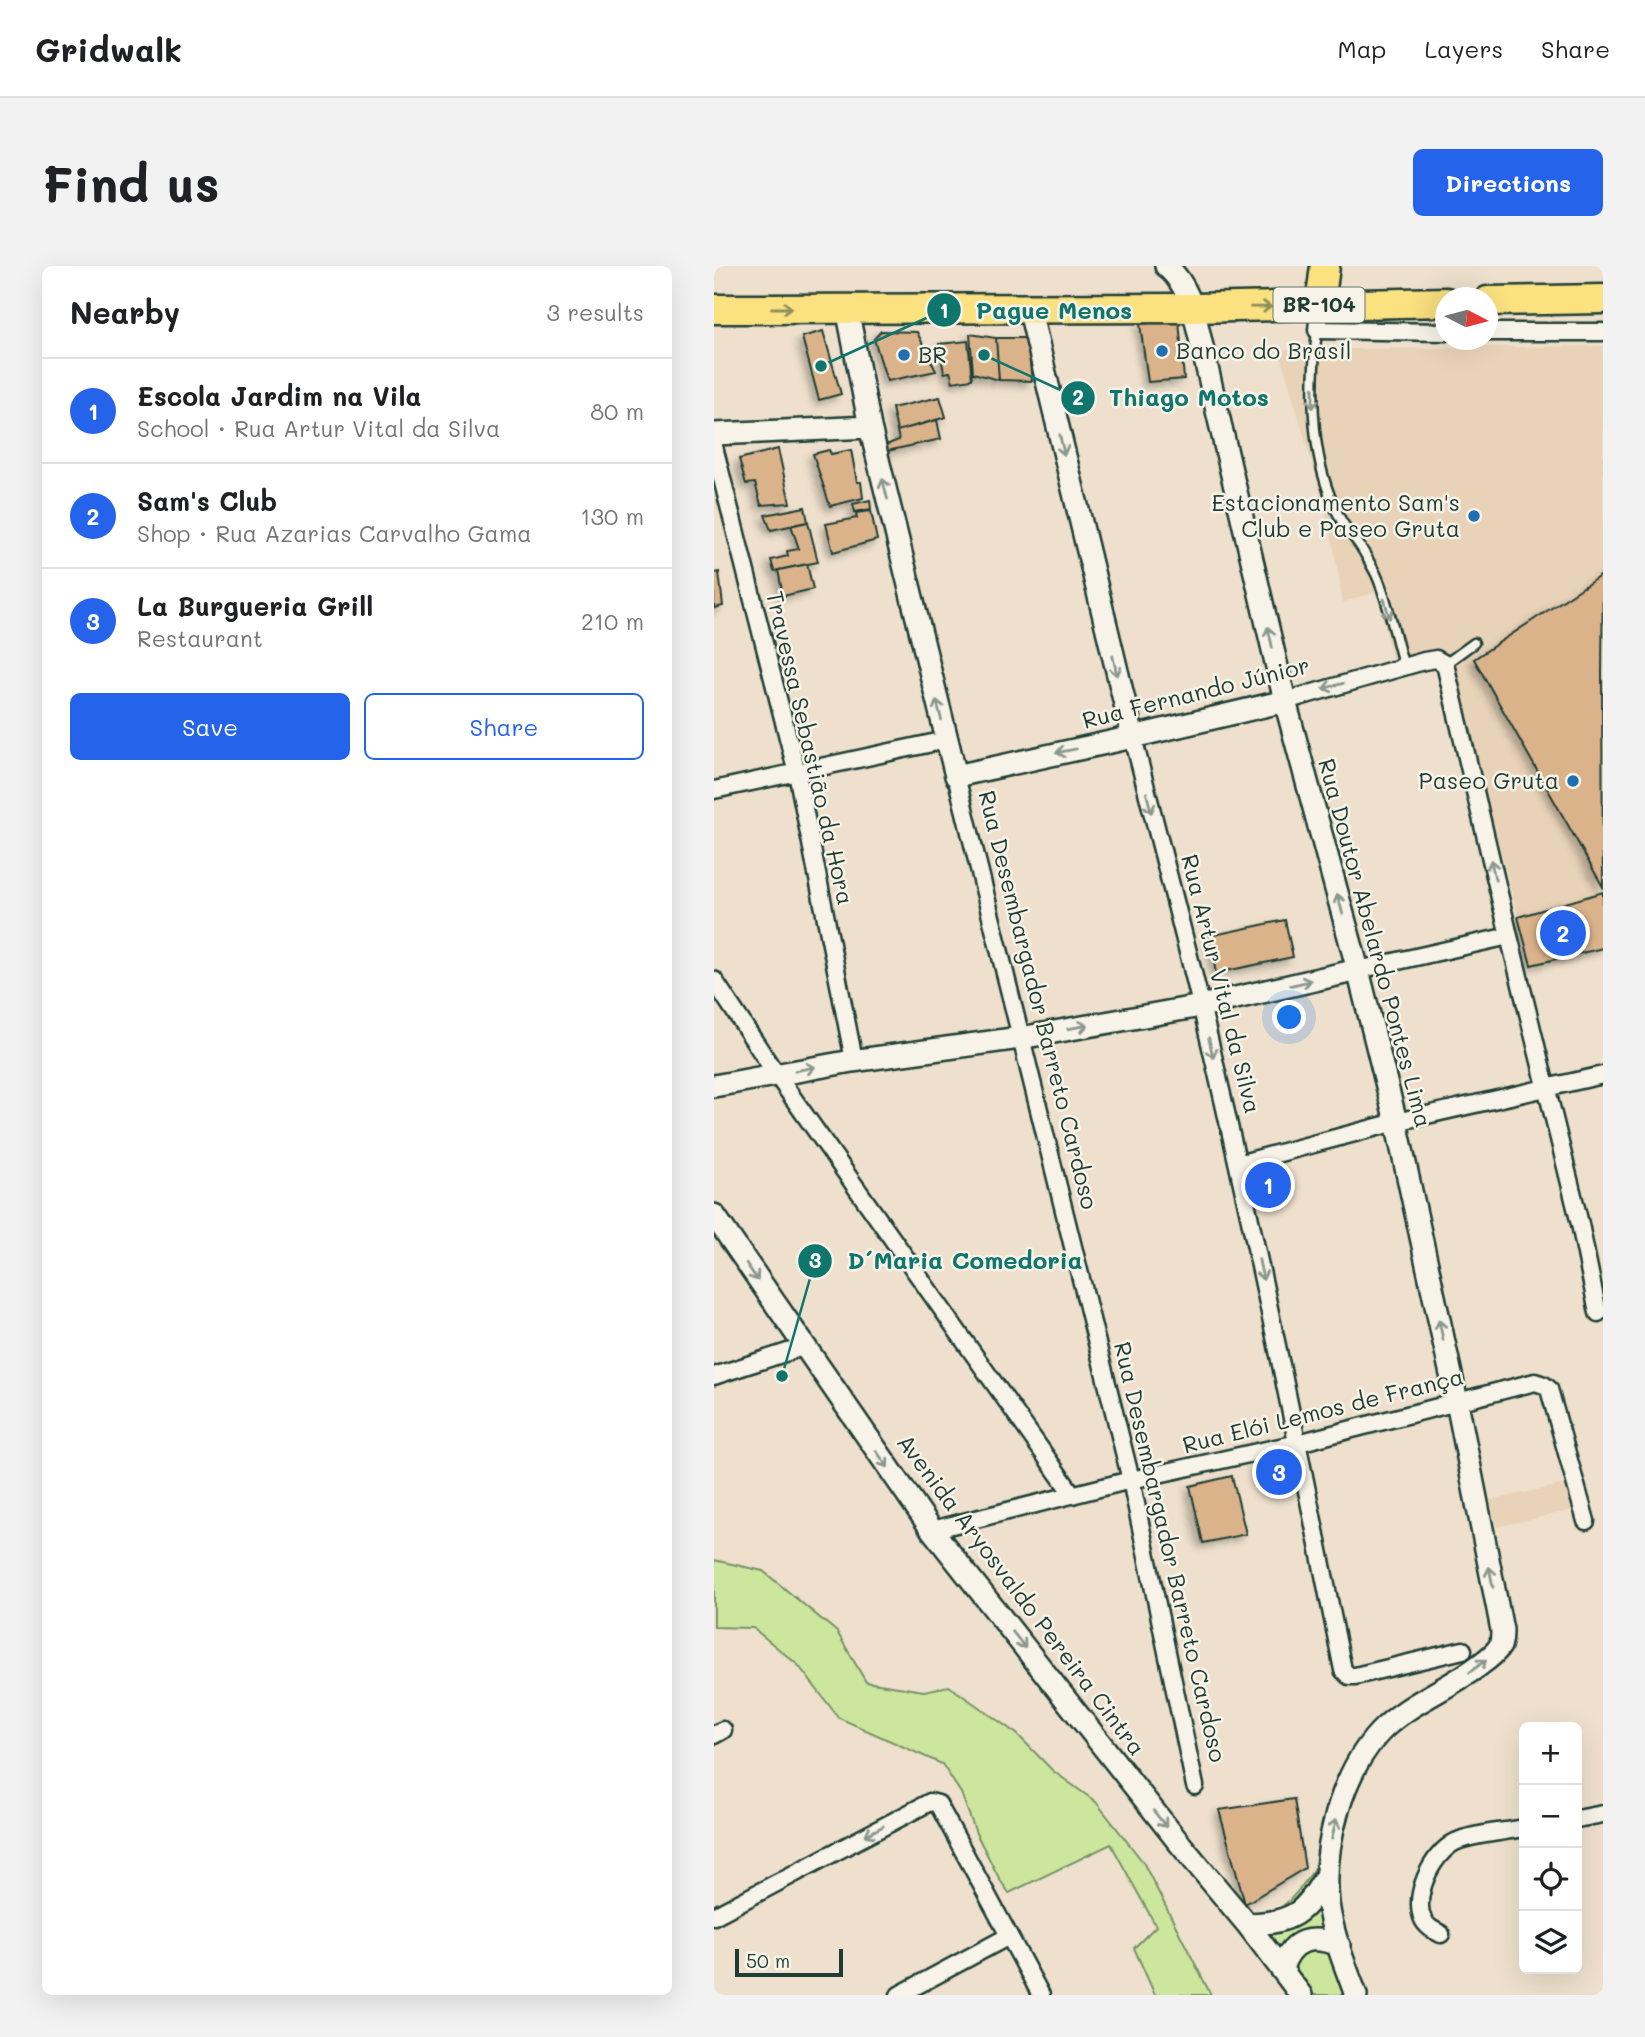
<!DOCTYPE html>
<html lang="en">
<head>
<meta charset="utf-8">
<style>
  :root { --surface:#fff; --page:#f2f2f2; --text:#202124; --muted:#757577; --line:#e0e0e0; --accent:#2563eb }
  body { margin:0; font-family:Mali,sans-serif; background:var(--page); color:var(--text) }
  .controls { position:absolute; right:21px; bottom:21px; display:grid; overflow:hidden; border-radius:10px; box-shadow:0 7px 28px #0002 }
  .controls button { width:63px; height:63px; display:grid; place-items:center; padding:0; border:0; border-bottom:2px solid var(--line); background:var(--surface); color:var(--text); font:35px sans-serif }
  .compass { position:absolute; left:721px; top:21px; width:63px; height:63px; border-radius:50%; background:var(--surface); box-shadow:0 7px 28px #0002; rotate:96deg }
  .scale { position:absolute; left:21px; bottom:18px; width:108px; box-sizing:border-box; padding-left:7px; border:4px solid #1f3d34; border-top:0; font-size:19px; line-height:24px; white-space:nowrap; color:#1f3d34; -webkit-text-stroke:5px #f7f3e8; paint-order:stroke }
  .you { position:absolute; left:576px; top:752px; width:24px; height:24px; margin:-18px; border:5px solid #fff; border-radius:50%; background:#1a73e8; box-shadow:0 0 0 10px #1a73e833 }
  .badge { display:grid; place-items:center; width:46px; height:46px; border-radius:50%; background:var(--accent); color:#fff; font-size:23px; font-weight:700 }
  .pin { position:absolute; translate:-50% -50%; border:4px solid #fff; box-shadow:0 2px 7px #0006 }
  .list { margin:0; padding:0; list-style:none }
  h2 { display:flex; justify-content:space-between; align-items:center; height:91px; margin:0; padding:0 28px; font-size:30px }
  h2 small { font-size:23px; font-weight:400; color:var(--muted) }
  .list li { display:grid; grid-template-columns:46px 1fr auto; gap:21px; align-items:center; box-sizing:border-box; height:105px; padding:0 28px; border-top:2px solid var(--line) }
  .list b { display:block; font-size:26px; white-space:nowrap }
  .list p { margin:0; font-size:23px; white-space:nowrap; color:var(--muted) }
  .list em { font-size:23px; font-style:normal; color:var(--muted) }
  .actions { display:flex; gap:14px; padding:21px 28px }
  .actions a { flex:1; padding:16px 0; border:2px solid var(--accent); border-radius:10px; text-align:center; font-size:24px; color:var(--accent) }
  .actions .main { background:var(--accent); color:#fff }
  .icon { flex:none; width:38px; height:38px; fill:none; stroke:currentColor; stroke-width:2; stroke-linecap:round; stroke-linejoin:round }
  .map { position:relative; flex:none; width:889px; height:1729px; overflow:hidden; border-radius:10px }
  header { display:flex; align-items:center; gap:42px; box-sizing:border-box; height:98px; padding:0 35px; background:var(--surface); border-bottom:2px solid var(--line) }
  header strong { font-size:33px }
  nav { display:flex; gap:38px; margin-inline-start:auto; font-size:24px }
  .intro { display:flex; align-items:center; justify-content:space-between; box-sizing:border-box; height:168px; padding:0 42px }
  h1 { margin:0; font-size:49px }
  .button { padding:18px 32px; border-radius:10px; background:var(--accent); color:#fff; font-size:24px; font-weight:700 }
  main { display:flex; gap:42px; padding:0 42px }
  aside { flex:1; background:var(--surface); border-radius:10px; box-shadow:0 7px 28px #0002 }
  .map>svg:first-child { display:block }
  .built { fill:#e8d2b8 }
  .green { fill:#cce79d; stroke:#769268; stroke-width:2 }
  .building { fill:#dab38b; stroke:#1f3d34; stroke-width:2; filter:url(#shadow) }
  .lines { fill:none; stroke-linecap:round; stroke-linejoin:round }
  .lane-casing { stroke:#1f3d34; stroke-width:13 }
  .street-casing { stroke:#1f3d34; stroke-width:21 }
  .secondary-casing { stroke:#1f3d34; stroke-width:26 }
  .highway-casing { stroke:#1f3d34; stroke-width:33 }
  .lane { stroke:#f7f3e8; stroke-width:8 }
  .street { stroke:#f7f3e8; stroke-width:16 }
  .secondary { stroke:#f7f3e8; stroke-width:21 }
  .highway { stroke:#fbe180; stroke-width:28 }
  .oneway { stroke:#8d8f5a }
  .oneway2 { stroke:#8b988e }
  .poi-dot { fill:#1f6fb2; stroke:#f7f3e8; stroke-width:2.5 }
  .labels { text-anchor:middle; stroke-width:5; stroke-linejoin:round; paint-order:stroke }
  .shield { fill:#f7f3e8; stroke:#60746a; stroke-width:2 }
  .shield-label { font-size:21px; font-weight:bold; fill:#1f3d34 }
  .poi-label { font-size:23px; fill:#1f3d34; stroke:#f7f3e8; text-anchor:start }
  .street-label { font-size:23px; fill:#1f3d34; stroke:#f7f3e8 }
  .leader { fill:none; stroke:#0f766e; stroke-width:2.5 }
  .callout-dot { fill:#0f766e; stroke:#f7f3e8; stroke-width:2.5 }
  .mark-label { font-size:21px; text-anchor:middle; font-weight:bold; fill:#fff }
  .callout-label { font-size:24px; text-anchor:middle; font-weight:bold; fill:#0f766e; stroke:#f7f3e8; stroke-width:5; stroke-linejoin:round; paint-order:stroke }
</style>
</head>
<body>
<header>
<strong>Gridwalk</strong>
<nav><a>Map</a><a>Layers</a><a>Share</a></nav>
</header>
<div class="intro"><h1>Find us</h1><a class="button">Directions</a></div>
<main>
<aside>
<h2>Nearby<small>3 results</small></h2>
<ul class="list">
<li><span class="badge">1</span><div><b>Escola Jardim na Vila</b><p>School · Rua Artur Vital da Silva</p></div><em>80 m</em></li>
<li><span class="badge">2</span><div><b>Sam's Club</b><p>Shop · Rua Azarias Carvalho Gama</p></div><em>130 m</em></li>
<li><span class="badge">3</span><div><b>La Burgueria Grill</b><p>Restaurant</p></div><em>210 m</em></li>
</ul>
<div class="actions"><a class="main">Save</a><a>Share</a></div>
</aside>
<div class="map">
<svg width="889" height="1729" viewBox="0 0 889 1729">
  <defs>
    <filter id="shadow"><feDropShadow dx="-4.5" dy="4.5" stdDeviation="3.5" flood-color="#0004"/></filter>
  </defs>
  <rect width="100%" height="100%" fill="#eee0cc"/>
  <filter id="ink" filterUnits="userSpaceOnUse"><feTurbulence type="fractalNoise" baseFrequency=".0143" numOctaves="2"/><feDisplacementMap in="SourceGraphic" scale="14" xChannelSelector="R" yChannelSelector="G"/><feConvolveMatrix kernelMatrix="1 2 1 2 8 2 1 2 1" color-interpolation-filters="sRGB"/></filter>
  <g filter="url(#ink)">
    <path class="built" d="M889,80V682L817,699L743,420L729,392L718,385L678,393L663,326L629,336L619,277L603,214L565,84Z
      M853,1218L858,1244L783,1261L776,1234Z"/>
    <path class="green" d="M0,1294L49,1305L123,1366L152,1416L210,1425L235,1420L303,1468L339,1505L382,1536L429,1596L497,1729H441L420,1682L442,1660L397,1578L295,1627L286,1614L262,1567L247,1527L228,1498L125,1452L84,1399L39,1362L0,1361Z
      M606,1595L634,1729H593L524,1642C530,1644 538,1649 545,1649C570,1651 593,1613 606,1595Z"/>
    <path class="building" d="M465,54L470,113L434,116L426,58Z
      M109,65L127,128L105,134L88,71Z
      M167,65L203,66L222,105L173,115L160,73Z
      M256,68L282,72L285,114L259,107Z
      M282,72H313L318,115L285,114Z
      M254,75L258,113L239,116L236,106L230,107L225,78Z
      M226,131L232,151L183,165L178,142Z
      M223,154L227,173L173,185L172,179L185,174L183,165Z
      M64,183L76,237L47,239L41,217L32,218L25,193Z
      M115,184L117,188L137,184L143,216H147L149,232L116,240L99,188Z
      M156,234L157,243L141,246L139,238Z
      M91,241L94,256L57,264L51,249Z
      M157,245L163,274L119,286L112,258L143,252L142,247Z
      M94,256L104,296L60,305L57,294L74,290L73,285L85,283L77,259Z
      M93,298L99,323L69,330L64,304Z
      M5,306L9,340L0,342V307Z
      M889,308L888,408L889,621L760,393Z
      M889,626V682L817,699L804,651Z
      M571,654L579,691L502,707L495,670Z
      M518,1210L532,1268L489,1277L476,1220Z
      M580,1533L591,1602L531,1638L505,1544Z"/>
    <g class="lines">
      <defs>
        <path id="lane" d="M603,64C596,127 596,197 627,254C632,263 640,271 646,280C652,289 657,299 662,308C675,337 681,371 690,401
          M731,398L760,377"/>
        <path id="street" d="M606,39L603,64L732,66
          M774,66H889
          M0,181L83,507L140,794
          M571,435L710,395L722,393L731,398L795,670L866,958L884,1047
          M419,471C442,562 466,652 488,743C540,962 585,1183 629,1404L635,1410H641L749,1384
          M242,510L417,1214L481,1520
          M0,524L232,474
          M644,704L795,670
          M0,714L62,808L359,1229
          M524,898L682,856L889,809
          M0,1110L89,1081
          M218,1264L417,1214L584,1177L821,1116L830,1119L835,1123L872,1255
          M0,1469L9,1464
          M863,1553L889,1548
          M0,1650L216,1536L224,1538L327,1729
          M727,1668C719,1664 711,1660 708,1651C699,1626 721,1582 746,1574C765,1567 790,1566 810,1562
          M185,1729L295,1670"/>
        <path id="secondary" d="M452,0C466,12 472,25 479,42L571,435L644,704L682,856L743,1136L788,1364C788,1370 788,1375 786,1380C781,1388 774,1393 767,1398C735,1423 693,1437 665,1467C627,1508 608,1582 614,1637C618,1668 631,1699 642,1729
          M315,41L419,471
          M133,42L156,161L242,510L419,471L571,435
          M0,168L156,161
          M0,820L138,795L306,772L487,740L644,704
          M0,949L218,1264L462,1573L533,1658L587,1729
          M533,1658C579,1657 590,1648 613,1608
          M568,1702C578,1672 597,1669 625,1679"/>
        <path id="highway" d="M774,35L889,33
          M606,39L611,0
          M0,43L479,42L732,36"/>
      </defs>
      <use href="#lane" class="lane-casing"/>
      <use href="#street" class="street-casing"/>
      <use href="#secondary" class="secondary-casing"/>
      <use href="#highway" class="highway-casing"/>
      <use href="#lane" class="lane"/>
      <use href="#street" class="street"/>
      <use href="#secondary" class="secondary"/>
      <use href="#highway" class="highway"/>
    </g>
    <defs><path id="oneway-shaft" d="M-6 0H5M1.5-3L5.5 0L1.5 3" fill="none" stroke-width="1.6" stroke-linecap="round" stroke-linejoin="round" transform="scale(1.75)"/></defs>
    <g class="oneway">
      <use href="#oneway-shaft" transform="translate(547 41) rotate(-1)"/>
      <use href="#oneway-shaft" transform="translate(68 42)"/>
    </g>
    <g class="oneway2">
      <use href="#oneway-shaft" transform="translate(599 132) rotate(91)"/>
      <use href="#oneway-shaft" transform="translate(348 179) rotate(77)"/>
      <use href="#oneway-shaft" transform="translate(171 223) rotate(-104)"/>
      <use href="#oneway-shaft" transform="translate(673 343) rotate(74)"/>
      <use href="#oneway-shaft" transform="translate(556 371) rotate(-103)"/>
      <use href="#oneway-shaft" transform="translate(401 400) rotate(77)"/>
      <use href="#oneway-shaft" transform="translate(619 420) rotate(165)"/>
      <use href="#oneway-shaft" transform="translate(225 444) rotate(-104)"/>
      <use href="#oneway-shaft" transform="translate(352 485) rotate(169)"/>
      <use href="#oneway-shaft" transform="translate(435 537) rotate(76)"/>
      <use href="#oneway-shaft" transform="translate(779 604) rotate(-103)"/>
      <use href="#oneway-shaft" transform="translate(626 638) rotate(-105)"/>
      <use href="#oneway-shaft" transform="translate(587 717) rotate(-13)"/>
      <use href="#oneway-shaft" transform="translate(364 761) rotate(-10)"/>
      <use href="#oneway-shaft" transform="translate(497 782) rotate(77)"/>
      <use href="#oneway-shaft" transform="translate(91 803) rotate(-10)"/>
      <use href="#oneway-shaft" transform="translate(547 1004) rotate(78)"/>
      <use href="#oneway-shaft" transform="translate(38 1006) rotate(56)"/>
      <use href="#oneway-shaft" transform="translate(727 1064) rotate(-102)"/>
      <use href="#oneway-shaft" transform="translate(168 1193) rotate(55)"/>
      <use href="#oneway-shaft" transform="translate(777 1311) rotate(-101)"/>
      <use href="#oneway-shaft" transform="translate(305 1374) rotate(52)"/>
      <use href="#oneway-shaft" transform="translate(764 1400) rotate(-37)"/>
      <use href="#oneway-shaft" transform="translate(446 1553) rotate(52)"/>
      <use href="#oneway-shaft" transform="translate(620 1563) rotate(-77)"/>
      <use href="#oneway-shaft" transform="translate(160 1565) rotate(152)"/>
    </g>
  </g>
  <g class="poi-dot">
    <circle cx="448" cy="85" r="7"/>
    <circle cx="190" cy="89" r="7"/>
    <circle cx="760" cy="250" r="7"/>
    <circle cx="859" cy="515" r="7"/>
  </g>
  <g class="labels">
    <rect class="shield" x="559.5" y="21.5" width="91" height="35" rx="5"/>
    <g class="shield-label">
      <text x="605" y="46">BR-104</text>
    </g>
    <g class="poi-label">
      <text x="462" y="93">Banco do Brasil</text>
      <text x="204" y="97">BR</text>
      <text x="746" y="245" text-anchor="end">Estacionamento Sam's<tspan x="746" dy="26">Club e Paseo Gruta</tspan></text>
      <text x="845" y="523" text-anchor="end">Paseo Gruta</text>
    </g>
    <g class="street-label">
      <text transform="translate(482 427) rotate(-14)" y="8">Rua Fernando Júnior</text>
      <text transform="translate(96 482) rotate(77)" y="8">Travessa Sebastião da Hora</text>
      <text transform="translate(661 677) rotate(75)" y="8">Rua Doutor Abelardo Pontes Lima</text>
      <text transform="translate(507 718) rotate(76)" y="8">Rua Artur Vital da Silva</text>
      <text transform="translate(324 734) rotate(76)" y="8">Rua Desembargador Barreto Cardoso</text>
      <text transform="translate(609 1145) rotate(-14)" y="8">Rua Elói Lemos de França</text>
      <text transform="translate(456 1286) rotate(77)" y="8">Rua Desembargador Barreto Cardoso</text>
      <text transform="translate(307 1329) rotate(53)" y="8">Avenida Aryosvaldo Pereira Cintra</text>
    </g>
  </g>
  <path class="leader" d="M107 100L230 44M270 89L364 132M68 1110L101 995"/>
  <g class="callout-dot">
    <circle cx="107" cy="100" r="7"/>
    <circle cx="270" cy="89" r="7"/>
    <circle cx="68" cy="1110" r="7"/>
    <circle cx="230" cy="44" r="18"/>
    <circle cx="364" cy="132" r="18"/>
    <circle cx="101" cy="995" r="18"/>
  </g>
  <g class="mark-label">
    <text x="230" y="52">1</text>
    <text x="364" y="139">2</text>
    <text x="101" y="1002">3</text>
  </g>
  <g class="callout-label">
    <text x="340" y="53">Pague Menos</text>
    <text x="475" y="140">Thiago Motos</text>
    <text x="251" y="1003">D´Maria Comedoria</text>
  </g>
</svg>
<div class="controls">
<button>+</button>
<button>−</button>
<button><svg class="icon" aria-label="locate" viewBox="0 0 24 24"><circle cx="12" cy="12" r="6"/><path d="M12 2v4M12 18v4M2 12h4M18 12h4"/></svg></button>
<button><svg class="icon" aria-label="layers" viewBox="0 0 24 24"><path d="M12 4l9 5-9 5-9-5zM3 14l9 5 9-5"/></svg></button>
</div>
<svg class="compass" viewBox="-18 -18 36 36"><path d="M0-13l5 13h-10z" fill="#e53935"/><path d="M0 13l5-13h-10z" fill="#757577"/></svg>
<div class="scale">50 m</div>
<div class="you"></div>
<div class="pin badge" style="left:554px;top:919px">1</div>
<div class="pin badge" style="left:849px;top:667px">2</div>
<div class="pin badge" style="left:565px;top:1206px">3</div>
</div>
</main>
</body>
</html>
